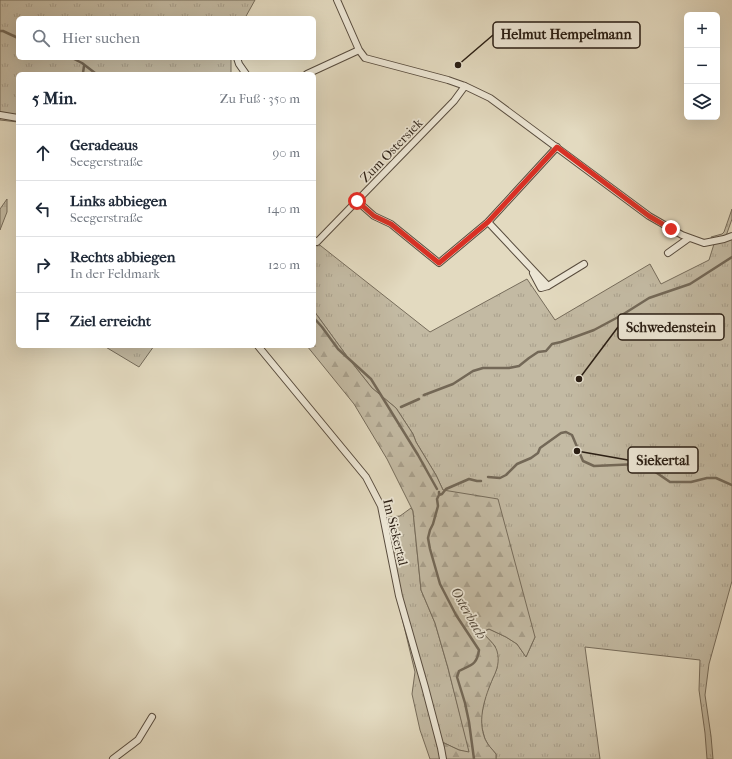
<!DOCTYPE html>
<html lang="de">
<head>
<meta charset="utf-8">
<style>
  :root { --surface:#fff; --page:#f2f2f3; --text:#1f2937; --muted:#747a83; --line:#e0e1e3 }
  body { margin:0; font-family:"IM FELL French Canon",serif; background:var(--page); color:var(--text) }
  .controls { position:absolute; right:12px; top:12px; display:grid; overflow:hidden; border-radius:6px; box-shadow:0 4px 16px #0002 }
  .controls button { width:36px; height:36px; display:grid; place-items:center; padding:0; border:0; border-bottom:1px solid var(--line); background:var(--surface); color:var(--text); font:20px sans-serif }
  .stop { position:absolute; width:12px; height:12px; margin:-9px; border:3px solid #d93025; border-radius:50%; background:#fff }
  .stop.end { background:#d93025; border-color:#fff; box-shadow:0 1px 4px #0008 }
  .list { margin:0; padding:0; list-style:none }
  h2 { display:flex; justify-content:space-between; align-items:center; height:52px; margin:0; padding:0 16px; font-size:17px }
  h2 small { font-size:13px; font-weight:400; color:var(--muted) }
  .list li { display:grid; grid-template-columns:26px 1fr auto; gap:12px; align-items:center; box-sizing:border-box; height:56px; padding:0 16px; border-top:1px solid var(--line) }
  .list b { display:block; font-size:15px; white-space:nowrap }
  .list p { margin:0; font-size:13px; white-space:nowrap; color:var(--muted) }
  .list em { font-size:13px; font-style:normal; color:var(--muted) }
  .icon { flex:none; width:22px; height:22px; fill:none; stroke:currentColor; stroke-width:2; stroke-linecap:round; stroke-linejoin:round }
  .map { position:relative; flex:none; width:732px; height:759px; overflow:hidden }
  .search { position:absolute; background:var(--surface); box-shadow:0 4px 16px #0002; left:16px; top:16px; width:300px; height:44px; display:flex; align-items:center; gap:10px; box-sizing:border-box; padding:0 14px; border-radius:6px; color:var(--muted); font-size:15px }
  .panel { position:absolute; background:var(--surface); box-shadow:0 4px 16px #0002; left:16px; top:72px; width:300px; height:276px; border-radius:6px }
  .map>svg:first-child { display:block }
  .grass { fill:url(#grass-tufts); stroke:#766c5b }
  .forest { fill:url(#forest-firs); stroke:#766c5b }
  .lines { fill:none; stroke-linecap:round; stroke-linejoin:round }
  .stream { stroke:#736857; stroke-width:2.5 }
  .street-casing { stroke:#584c3e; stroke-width:8 }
  .street { stroke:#ede7d6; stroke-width:6 }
  .route { stroke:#d93025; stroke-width:5 }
  .labels { text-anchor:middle; stroke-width:3.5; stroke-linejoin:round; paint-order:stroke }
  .street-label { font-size:13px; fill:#291d13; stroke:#ede7d6 }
  .water-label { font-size:14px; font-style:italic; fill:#54493b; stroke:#ede7d6 }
  .leader { fill:none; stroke:#291d13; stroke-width:1.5 }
  .callout-dot { fill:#291d13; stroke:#ede7d6; stroke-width:1.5 }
  .callout { fill:#ede7d6; stroke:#291d13; stroke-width:1.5 }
  .callout-label { font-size:14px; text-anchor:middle; font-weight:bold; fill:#291d13 }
</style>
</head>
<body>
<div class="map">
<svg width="732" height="759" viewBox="0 0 732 759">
  <defs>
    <pattern id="grass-tufts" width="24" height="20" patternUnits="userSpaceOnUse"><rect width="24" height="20" fill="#c3baa3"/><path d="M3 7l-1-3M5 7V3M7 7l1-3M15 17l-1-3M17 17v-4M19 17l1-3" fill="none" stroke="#a89f8b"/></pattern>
    <pattern id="forest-firs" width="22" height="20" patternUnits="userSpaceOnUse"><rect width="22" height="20" fill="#c3baa3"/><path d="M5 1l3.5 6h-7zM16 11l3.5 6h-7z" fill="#a89f8b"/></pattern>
  </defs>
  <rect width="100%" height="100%" fill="#e3dac0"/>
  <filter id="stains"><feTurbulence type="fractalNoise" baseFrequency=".005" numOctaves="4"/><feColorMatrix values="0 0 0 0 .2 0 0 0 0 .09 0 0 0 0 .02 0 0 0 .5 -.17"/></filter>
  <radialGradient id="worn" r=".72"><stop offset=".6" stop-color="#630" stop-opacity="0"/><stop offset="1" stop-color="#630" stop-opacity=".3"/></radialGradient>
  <path class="grass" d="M0,0H255L245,18H18V58H231V74H18V122L0,120Z
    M7,199V212L0,230V209Z
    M732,209V219L726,236L732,239V581L709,664L705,695L711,736L713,759H707L705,733L699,690L700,660L585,647L600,759H496V754L489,746L485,739L482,728L481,717L486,694L497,668L495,646L482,632L489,629L506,637L517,644L526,657L535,637L443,490L436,475L416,442L413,434L396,408L372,388L349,359L314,311V241L321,246L430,332L527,279L555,320L650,264L661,284L709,260L714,244L711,237L722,234L724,232Z
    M104,346H154L139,367Z
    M411,508L413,511L421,590L435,623L448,668L470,753L459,750L442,742L445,759H430L420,730L412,694L415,672L397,597L381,518L400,516Z"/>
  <path class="forest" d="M314,311L349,359L372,388L396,408L413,434L416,442L436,475L443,490L498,499L535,637L526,657L517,644L506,637L489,629L482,632C487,638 495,644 497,651C500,661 497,670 493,678C485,697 477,719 485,739C487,744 492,749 496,754V759H445L442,742L459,750L469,752L448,668L435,623L421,590L413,511L387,459L354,404L307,346H314Z"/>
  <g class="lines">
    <path class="stream" d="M0,31H3L18,38
      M72,58L82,63L95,73L99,74
      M84,66L83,73L85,74
      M314,318L322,327L338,349L371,379L418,455L437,489
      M424,395L453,384L473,371L483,368H509L519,366L529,358L538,352L546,351L552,344L561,342L594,330L622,315L649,298L690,284L732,257
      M401,407L419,399
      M488,477L500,478L506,475L517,464L531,458L538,453L540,448L561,433L566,432L572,435L583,461L594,466L639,464L651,469L670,482H691L707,478H716L732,485
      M439,492V495L437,499L438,506L433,524L430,530L428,538L430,549L440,584L456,615L479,650C477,665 471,665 459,671L457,677L465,703L469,722L474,759
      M439,495L442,494L446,489L469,479L477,481H481"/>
    <defs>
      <path id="street" d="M337,0L359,50L365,58L448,80L465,86L490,98L649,216L682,235L704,243L724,239L732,236
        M237,58L239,64L246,74
        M307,74L359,50
        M0,115L18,118
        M357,201L374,216L391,224L439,263L488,222L557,147
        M488,222L548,286
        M314,240L317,242L454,101L465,86
        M668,253L689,238
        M533,273L541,288L548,286L584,264
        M258,346L366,477L381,506L399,596L425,687L441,748L443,759
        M113,759L138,740L152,717"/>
    </defs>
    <use href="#street" class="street-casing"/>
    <use href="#street" class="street"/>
  </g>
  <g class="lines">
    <path class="route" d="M357,201L374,216L391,224L439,263L488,222L557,147L649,216L671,229"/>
  </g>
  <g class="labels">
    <g class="street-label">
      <text transform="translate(391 150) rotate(-46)" y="5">Zum Ostersiek</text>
      <text transform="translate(396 532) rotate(76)" y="5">Im Siekertal</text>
    </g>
    <g class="water-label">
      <text transform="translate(469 613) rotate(60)" y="5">Osterbach</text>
    </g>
  </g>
  <path class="leader" d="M458 65L493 35M579 379L618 327M577 451L628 460"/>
  <g class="callout-dot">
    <circle cx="458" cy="65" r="4"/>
    <circle cx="579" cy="379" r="4"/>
    <circle cx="577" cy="451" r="4"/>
  </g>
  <g class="callout">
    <rect x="493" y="22" width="147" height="26" rx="4"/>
    <rect x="618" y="314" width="106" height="26" rx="4"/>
    <rect x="628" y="447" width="70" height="26" rx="4"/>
  </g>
  <g class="callout-label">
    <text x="566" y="39">Helmut Hempelmann</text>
    <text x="671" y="332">Schwedenstein</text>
    <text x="663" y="465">Siekertal</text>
  </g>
  <rect width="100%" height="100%" filter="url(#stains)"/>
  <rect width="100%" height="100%" fill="url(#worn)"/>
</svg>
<div class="controls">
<button>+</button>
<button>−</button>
<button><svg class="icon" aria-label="layers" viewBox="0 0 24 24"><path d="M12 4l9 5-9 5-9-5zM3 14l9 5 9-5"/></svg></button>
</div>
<div class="stop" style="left:357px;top:201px"></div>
<div class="stop end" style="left:671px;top:229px"></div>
<div class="search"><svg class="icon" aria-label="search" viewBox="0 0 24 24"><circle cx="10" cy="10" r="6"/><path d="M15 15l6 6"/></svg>Hier suchen</div>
<section class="panel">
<h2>5 Min.<small>Zu Fuß · 350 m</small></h2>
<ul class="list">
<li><svg class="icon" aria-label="ahead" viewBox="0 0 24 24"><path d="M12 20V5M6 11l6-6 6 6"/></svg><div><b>Geradeaus</b><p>Seegerstraße</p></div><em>90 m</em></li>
<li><svg class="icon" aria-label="left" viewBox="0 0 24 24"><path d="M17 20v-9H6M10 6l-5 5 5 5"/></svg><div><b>Links abbiegen</b><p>Seegerstraße</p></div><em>140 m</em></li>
<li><svg class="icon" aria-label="right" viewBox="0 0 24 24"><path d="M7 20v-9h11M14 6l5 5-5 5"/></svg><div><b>Rechts abbiegen</b><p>In der Feldmark</p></div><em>120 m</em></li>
<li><svg class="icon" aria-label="arrive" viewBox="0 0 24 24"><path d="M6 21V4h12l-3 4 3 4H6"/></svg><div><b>Ziel erreicht</b></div></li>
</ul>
</section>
</div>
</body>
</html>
